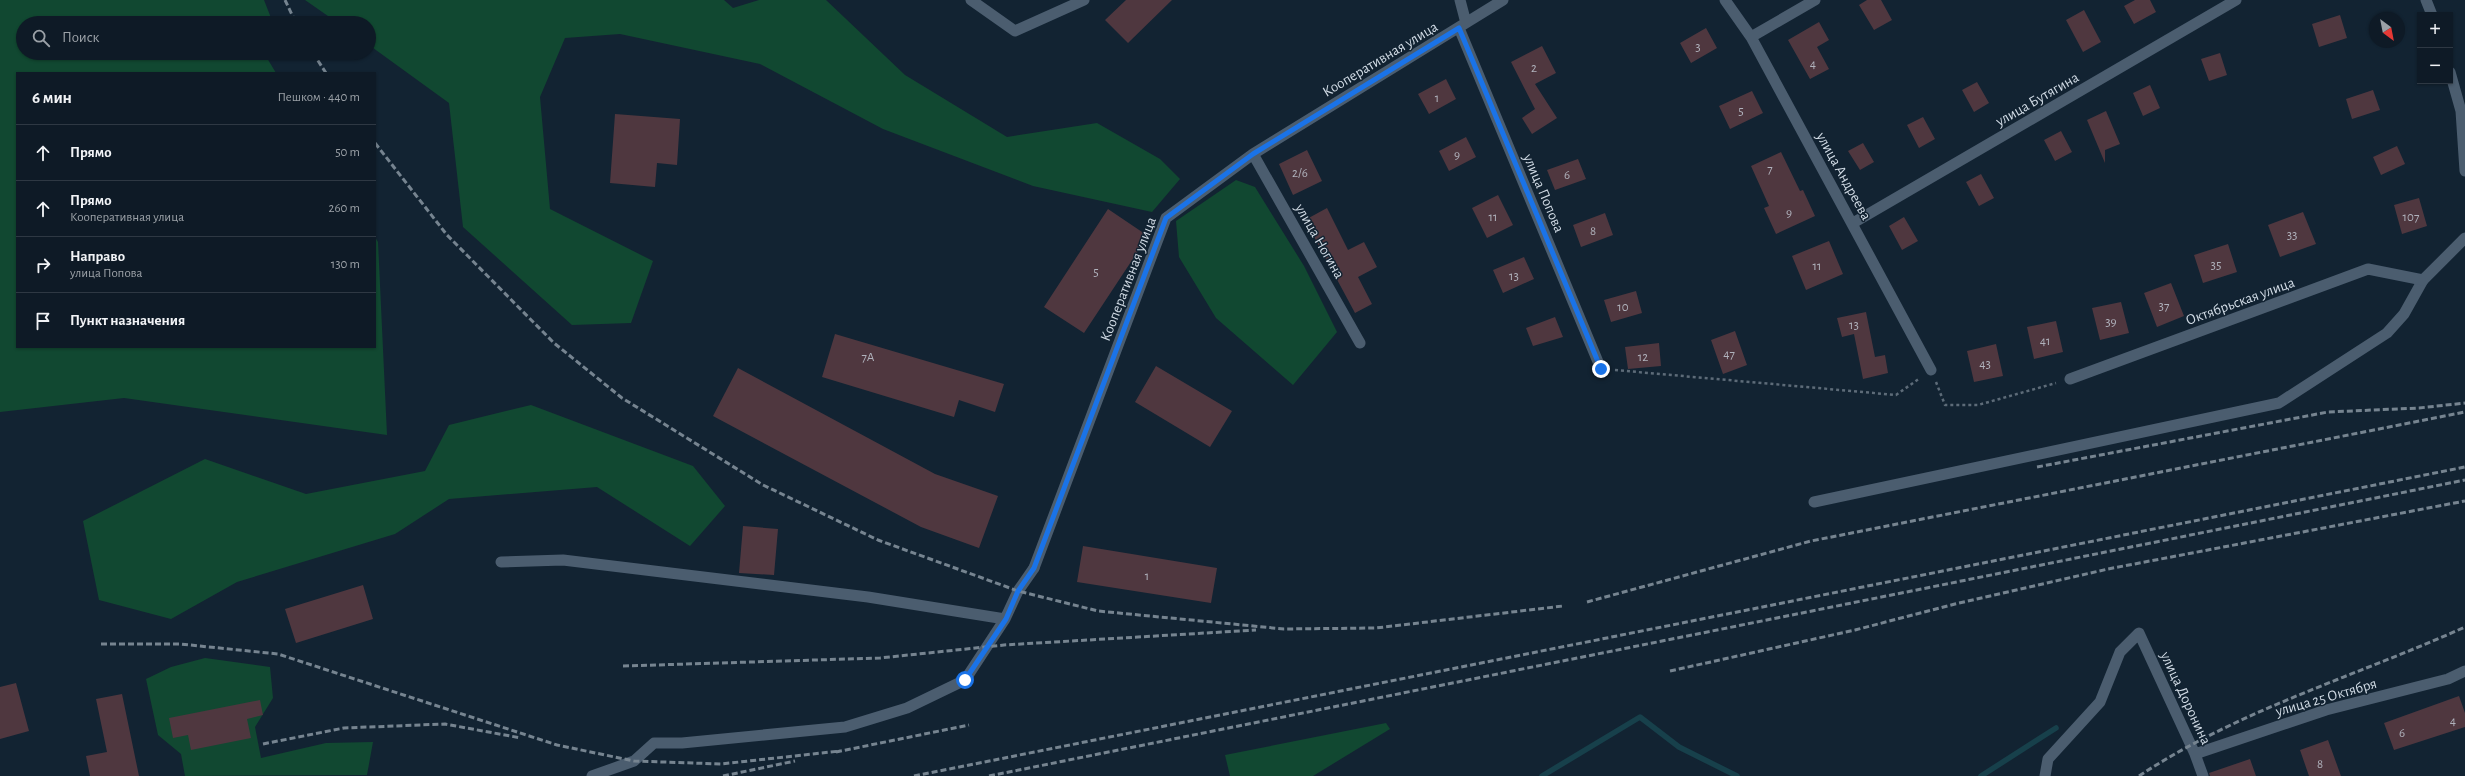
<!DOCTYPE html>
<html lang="ru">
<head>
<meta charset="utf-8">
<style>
  :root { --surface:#0e1a26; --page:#1c2732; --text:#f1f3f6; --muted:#9ba1a7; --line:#2e3843 }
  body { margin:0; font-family:"Alegreya Sans",sans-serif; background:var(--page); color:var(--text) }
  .controls { position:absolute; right:12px; top:12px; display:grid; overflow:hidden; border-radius:0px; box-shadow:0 1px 3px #0004 }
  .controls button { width:36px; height:36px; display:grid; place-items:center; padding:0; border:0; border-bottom:1px solid var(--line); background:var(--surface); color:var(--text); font:20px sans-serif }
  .compass { position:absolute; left:2369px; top:12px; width:36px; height:36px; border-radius:50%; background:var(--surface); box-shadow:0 1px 3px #0004; rotate:148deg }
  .stop { position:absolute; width:12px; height:12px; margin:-9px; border:3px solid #1a73e8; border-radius:50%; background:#fff }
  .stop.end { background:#1a73e8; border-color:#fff; box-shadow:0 1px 4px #0008 }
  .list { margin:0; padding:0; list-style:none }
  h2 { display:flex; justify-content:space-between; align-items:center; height:52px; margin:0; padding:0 16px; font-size:17px }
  h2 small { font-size:13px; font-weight:400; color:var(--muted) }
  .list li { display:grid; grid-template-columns:26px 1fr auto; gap:12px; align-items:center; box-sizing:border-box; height:56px; padding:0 16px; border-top:1px solid var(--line) }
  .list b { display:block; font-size:15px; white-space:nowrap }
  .list p { margin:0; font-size:13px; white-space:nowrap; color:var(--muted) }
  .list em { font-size:13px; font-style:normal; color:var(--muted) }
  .icon { flex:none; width:22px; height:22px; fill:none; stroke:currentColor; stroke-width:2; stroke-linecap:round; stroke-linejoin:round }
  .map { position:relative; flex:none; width:2465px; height:776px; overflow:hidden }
  .search { position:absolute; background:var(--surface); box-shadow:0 1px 3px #0004; left:16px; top:16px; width:360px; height:44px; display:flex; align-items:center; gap:10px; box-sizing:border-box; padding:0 14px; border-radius:22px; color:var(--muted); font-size:15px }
  .panel { position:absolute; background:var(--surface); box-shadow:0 1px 3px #0004; left:16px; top:72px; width:360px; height:276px; border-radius:0px }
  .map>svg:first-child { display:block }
  .green { fill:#114831 }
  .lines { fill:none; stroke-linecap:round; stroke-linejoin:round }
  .stream { stroke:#17404b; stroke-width:5.5 }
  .building { fill:#4f373f }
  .path { stroke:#5d6b78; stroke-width:2.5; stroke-dasharray:3 3; stroke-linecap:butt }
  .service { stroke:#4b5d6f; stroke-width:11 }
  .minor { stroke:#4b5d6f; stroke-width:11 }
  .rail { stroke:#768490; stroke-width:3; stroke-dasharray:6 3; stroke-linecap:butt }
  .route { stroke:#1a73e8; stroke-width:5 }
  .labels { text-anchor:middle; stroke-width:3; stroke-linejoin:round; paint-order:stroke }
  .number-label { font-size:13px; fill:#b0b2bc }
  .street-label { font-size:15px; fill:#d1dbe5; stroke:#122332 }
</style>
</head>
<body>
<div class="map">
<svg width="2465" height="776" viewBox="0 0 2465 776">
  <rect width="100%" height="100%" fill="#122332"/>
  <path class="green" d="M0,0H264L273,23H23V53H264L276,73H17V347H375V237L378,242L387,435L124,398L0,412Z
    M305,0H724L733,8L759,0H826L905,75L1007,137L1097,123L1160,159L1180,179L1152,212L1033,186L883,129L760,64L620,34L565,38L540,97L550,209L653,261L631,323L572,325L463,227L449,103L369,45V23H338Z
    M1236,180L1255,187L1304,266L1337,332L1293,385L1216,318L1179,257L1176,221Z
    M531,405L693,466L725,506L690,546L597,487L449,499L395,534L237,582L171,619L99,600L83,521L205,459L306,494L425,471L449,425Z
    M205,658L270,667L273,698L255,727L261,758L326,743L373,742L367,775L185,776L181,754L158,735L146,679L171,667Z
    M1386,723L1390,729L1313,776H1230L1225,755Z"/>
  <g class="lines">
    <path class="stream" d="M1542,776L1640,717L1679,747L1737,776
      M1981,776L2056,728"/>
  </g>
  <path class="building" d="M1126,0H1172L1128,43L1105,20Z
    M1867,0H1881L1892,20L1874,30L1859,5Z
    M2135,0H2150L2156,12L2134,24L2124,6Z
    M2084,10L2101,42L2083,52L2066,20Z
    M2340,15L2347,38L2319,47L2312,24Z
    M1819,22L1829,40L1817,47L1829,69L1810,79L1788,40Z
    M1706,28L1717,48L1691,63L1680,43Z
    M1542,46L1556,73L1535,84L1557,118L1532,134L1522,118L1535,109L1511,62Z
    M2220,53L2227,75L2209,81L2201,59Z
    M1446,79L1456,99L1429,114L1418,94Z
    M1977,82L1989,103L1974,112L1962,90Z
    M2150,85L2160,108L2143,116L2133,93Z
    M2373,90L2380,110L2352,119L2346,99Z
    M1752,91L1763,113L1730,129L1719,106Z
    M2106,111L2120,144L2105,150V163L2087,120Z
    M615,114L680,119L677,165L657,163L655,187L610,183Z
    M1923,117L1935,139L1919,148L1907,125Z
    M2061,131L2072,152L2055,161L2044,140Z
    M1466,137L1476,157L1449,171L1439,151Z
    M1863,143L1874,162L1860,170L1848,151Z
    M2397,146L2405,164L2381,175L2373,157Z
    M1307,150L1322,181L1293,195L1279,164Z
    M1781,152L1800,191L1803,190L1815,216L1776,234L1764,208L1769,206L1751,166Z
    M1578,159L1586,179L1555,190L1547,170Z
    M1981,174L1994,198L1979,206L1966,182Z
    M1498,195L1513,225L1487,238L1472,208Z
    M2419,198L2427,226L2402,234L2394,205Z
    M1327,208L1348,250L1364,242L1377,267L1358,277L1372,304L1355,313L1305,220Z
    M1108,209L1148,236L1084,333L1044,307Z
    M2303,212L2316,244L2280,257L2268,225Z
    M1605,213L1613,235L1581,247L1573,225Z
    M1904,217L1918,241L1902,250L1889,226Z
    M1829,241L1843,274L1806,290L1792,256Z
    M2228,244L2237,272L2203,283L2194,255Z
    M1524,257L1534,279L1503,293L1493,270Z
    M2171,283L2184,316L2157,327L2144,293Z
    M1636,291L1642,313L1611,322L1604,300Z
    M2121,302L2129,333L2100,340L2092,308Z
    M1866,312L1875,357L1885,355L1888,373L1863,379L1854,334L1842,337L1837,318Z
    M1555,317L1563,337L1533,346L1526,328Z
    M2056,321L2063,352L2034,359L2027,327Z
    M1735,331L1747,365L1723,374L1711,340Z
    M835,334L1004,384L995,412L959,400L954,417L822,377Z
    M1659,343L1661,366L1628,369L1625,347Z
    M1996,344L2003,376L1974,382L1967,351Z
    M1156,366L1232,411L1210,447L1135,402Z
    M738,368L935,474L998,496L979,548L921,527L713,416Z
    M743,526L778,529L774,575L739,573Z
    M1083,546L1217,568L1211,603L1077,582Z
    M363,585L373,619L296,643L285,609Z
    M16,683L29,731L0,739V687Z
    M122,694L139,776H90L86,756L107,752L96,699Z
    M2459,696L2465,713V727L2394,750L2384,723Z
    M260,700L263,715L247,719L251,738L191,750L188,735L173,738L169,718Z
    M2328,740L2341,776H2309L2300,750Z
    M2250,759L2256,776H2210L2209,773Z"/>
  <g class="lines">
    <path class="path" d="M1615,370L1896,395L1920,378
      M1936,382L1945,405H1978L2056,383"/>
    <path class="service" d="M971,0L1015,31L1084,0
      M1814,502L2279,403L2387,333L2404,314L2423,280
      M501,562L563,560L868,597L1005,619
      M592,776L634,761L654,743H682L845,727L907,708L965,680L1005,619L1018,591L1034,568"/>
    <path class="minor" d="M1460,0L1466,23
      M1725,0L1751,37L1931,370
      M2426,0L2432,15
      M1459,28L1601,369
      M1751,37L1815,0
      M2450,72L2461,111L2465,171
      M1253,154L1360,343
      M1853,223L2236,0
      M2070,379L2368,269L2423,280L2465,238
      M1034,568L1166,218L1253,154L1503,0
      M2195,754L2326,710L2448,679L2465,671
      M2045,776L2048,759L2100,702L2120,652L2139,633L2195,754L2203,776"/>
    <path class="rail" d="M285,0L296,23
      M313,53L326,73
      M375,143L447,235L554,343L622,398L763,485L878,540L1018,591L1098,611L1284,629L1376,628L1563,606
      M2037,467L2328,412L2419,408L2465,403
      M1587,602L1811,541L2465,412
      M101,644H180L278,654L557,745L634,761L721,764L840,751
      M623,666L880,658L1004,645L1256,630
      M1670,671L1855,630L1955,604L2108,569L2465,501
      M263,744L344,728L445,724L521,738
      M836,752L969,725
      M723,776L795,761
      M914,776L2465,467
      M989,776L2465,480
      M2139,776C2239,710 2356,676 2465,627"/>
  </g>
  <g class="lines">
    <path class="route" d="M965,680L1006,619L1018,591L1034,568L1166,218L1253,154L1459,28L1601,369"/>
  </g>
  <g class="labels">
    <g class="number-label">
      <text x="1698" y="51">3</text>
      <text x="1813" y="68">4</text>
      <text x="1534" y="72">2</text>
      <text x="1437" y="102">1</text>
      <text x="1741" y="115">5</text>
      <text x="1457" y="159">9</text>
      <text x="1770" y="173">7</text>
      <text x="1300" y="177">2/6</text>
      <text x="1567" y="179">6</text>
      <text x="1789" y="217">9</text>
      <text x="1493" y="221">11</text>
      <text x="2411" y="221">107</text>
      <text x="1593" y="235">8</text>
      <text x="2292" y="239">33</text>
      <text x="2216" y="269">35</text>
      <text x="1817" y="270">11</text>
      <text x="1096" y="276">5</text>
      <text x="1514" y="280">13</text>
      <text x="2164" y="310">37</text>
      <text x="1623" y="311">10</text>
      <text x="2111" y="326">39</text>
      <text x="1854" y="329">13</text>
      <text x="2045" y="345">41</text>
      <text x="1729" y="358">47</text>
      <text x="868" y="361">7А</text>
      <text x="1643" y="361">12</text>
      <text x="1985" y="368">43</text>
      <text x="1147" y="580">1</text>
      <text x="2453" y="725">4</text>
      <text x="2402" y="737">6</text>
      <text x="2320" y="768">8</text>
    </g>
    <g class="street-label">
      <text transform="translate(1380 59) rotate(-31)" y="5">Кооперативная улица</text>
      <text transform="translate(2037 99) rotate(-30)" y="5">улица Бутягина</text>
      <text transform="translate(1844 176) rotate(61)" y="5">улица Андреева</text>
      <text transform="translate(1544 193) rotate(67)" y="5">улица Попова</text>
      <text transform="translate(1320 241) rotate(60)" y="5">улица Ногина</text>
      <text transform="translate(1128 279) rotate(-69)" y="5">Кооперативная улица</text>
      <text transform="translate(2240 301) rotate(-20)" y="5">Октябрьская улица</text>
      <text transform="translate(2326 697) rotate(-16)" y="5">улица 25 Октября</text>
      <text transform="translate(2186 698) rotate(65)" y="5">улица Доронина</text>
    </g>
  </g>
</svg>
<div class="controls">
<button>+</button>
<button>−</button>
</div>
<svg class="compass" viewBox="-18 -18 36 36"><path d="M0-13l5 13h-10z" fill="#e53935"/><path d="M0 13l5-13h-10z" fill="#9ba1a7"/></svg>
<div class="stop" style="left:965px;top:680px"></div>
<div class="stop end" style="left:1601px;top:369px"></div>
<div class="search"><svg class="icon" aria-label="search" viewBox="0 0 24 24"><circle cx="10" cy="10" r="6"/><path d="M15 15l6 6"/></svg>Поиск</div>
<section class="panel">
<h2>6 мин<small>Пешком · 440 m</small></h2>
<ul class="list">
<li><svg class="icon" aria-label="ahead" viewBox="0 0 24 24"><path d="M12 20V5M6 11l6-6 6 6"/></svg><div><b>Прямо</b></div><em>50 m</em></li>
<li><svg class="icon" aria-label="ahead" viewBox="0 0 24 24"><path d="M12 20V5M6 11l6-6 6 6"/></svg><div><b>Прямо</b><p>Кооперативная улица</p></div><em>260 m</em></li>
<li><svg class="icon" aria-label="right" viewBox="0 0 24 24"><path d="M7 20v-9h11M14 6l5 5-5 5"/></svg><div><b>Направо</b><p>улица Попова</p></div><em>130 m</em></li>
<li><svg class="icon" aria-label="arrive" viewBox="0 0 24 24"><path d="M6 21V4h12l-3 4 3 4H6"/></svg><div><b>Пункт назначения</b></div></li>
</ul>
</section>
</div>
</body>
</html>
